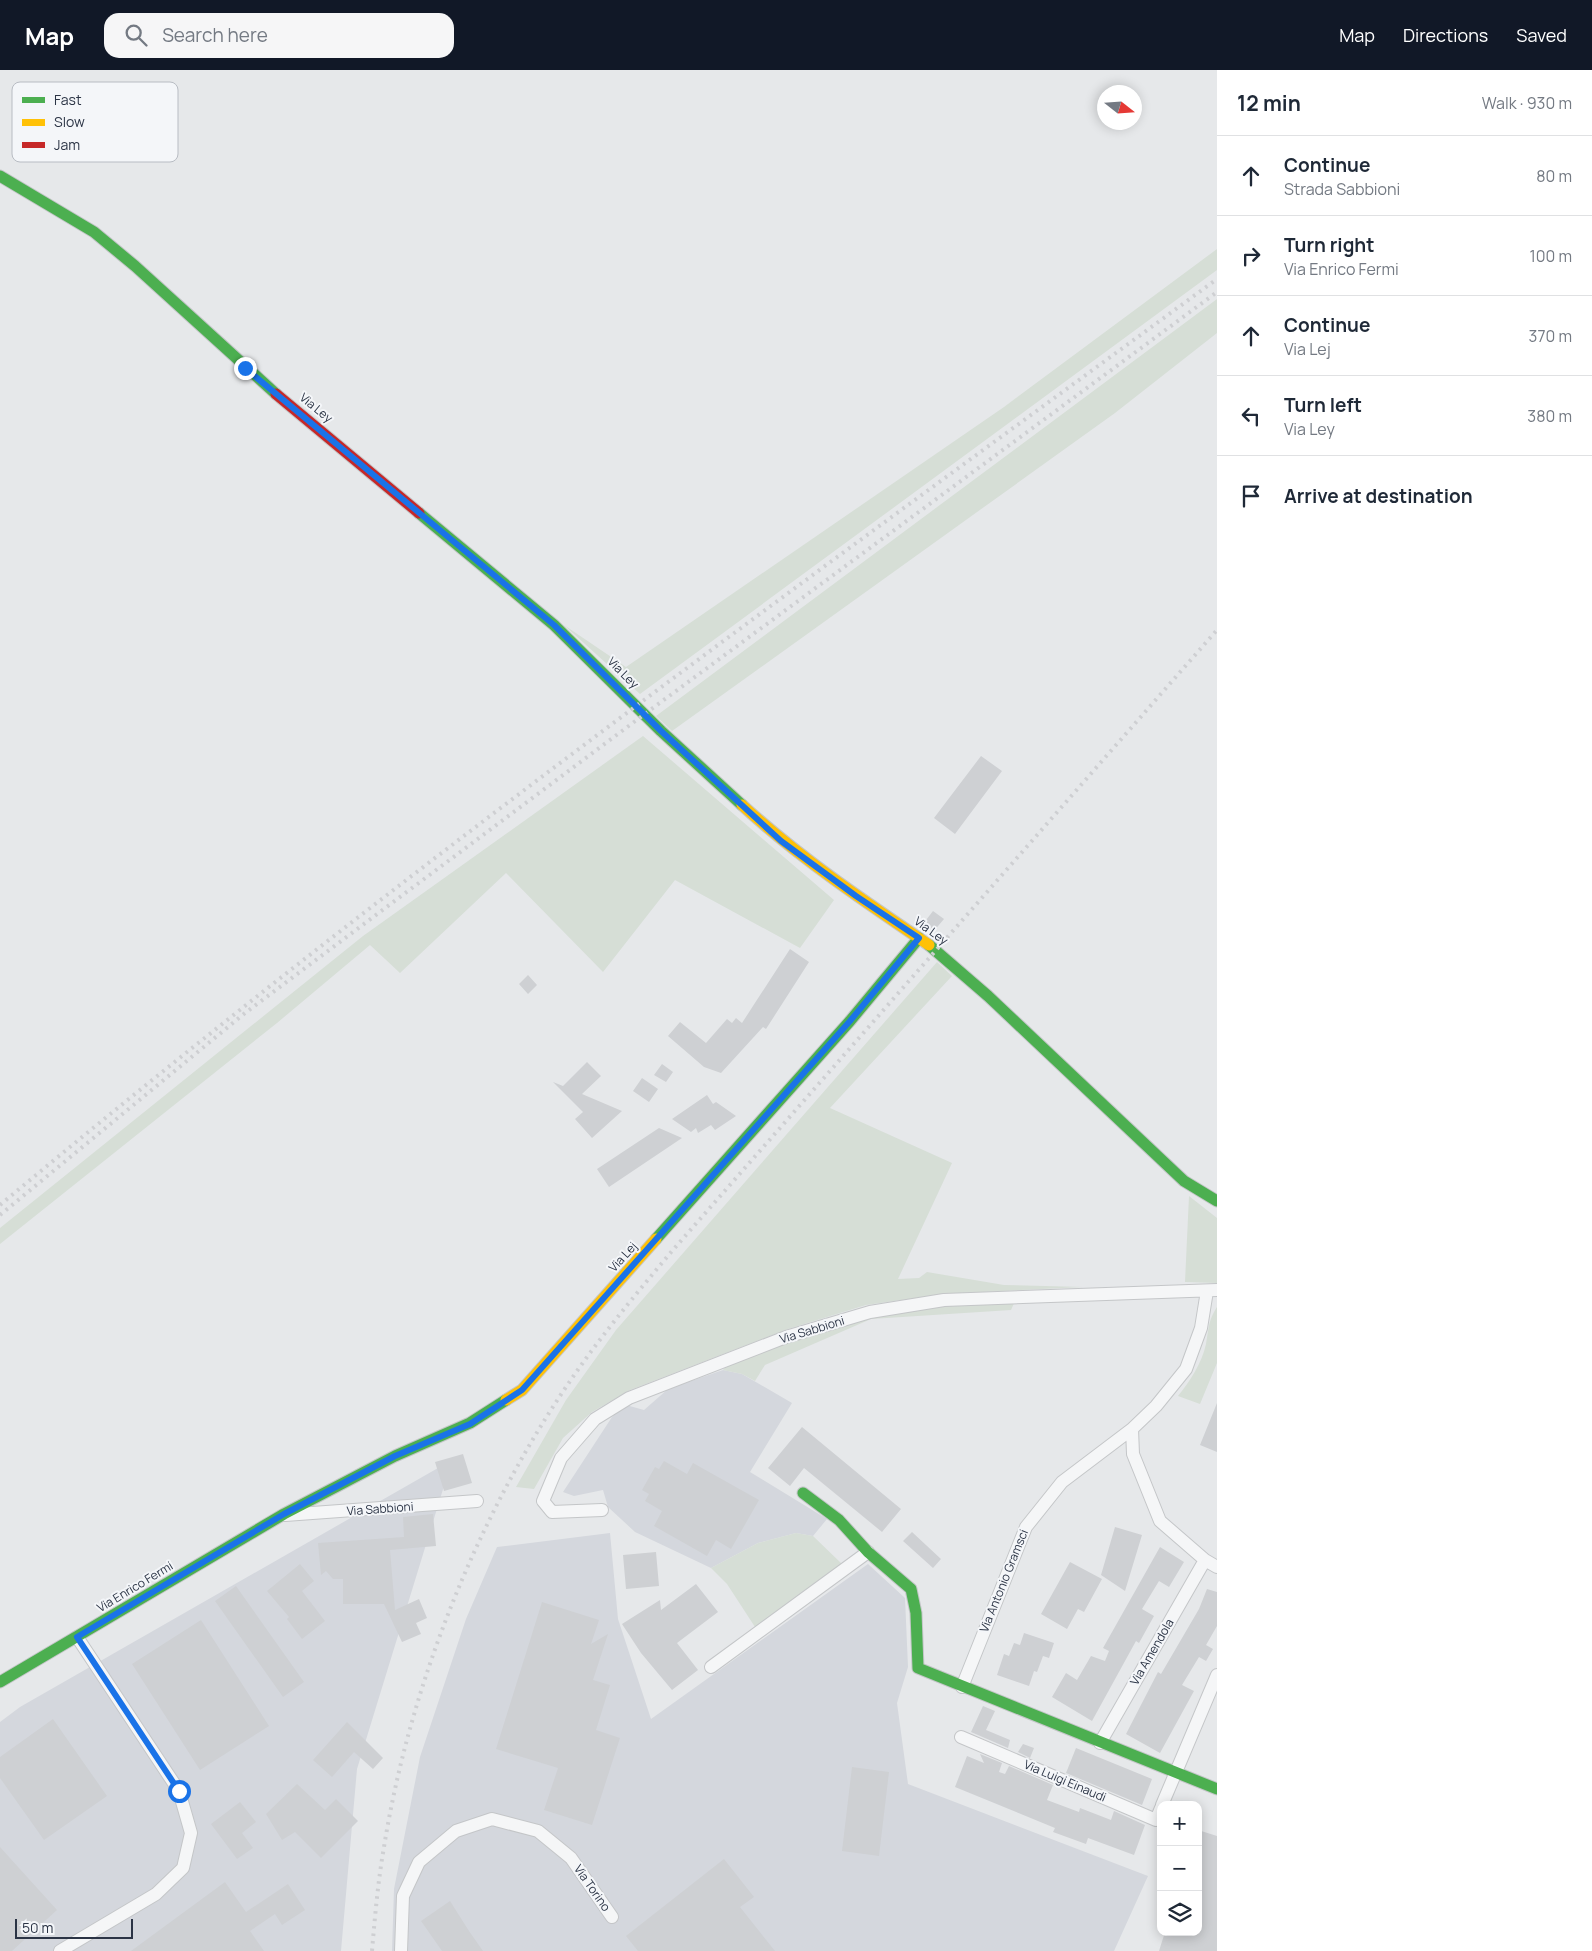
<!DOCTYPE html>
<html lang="en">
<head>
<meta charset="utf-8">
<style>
  :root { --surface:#fff; --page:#f6f6f7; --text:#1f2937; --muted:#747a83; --line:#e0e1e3; --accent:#111827 }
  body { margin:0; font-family:Manrope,sans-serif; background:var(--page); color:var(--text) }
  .controls { position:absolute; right:15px; bottom:15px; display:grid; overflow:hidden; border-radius:10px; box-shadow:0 2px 12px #0003 }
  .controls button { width:45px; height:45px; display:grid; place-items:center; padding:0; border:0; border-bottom:1px solid var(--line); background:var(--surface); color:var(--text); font:25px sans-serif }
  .compass { position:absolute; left:1097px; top:15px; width:45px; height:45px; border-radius:50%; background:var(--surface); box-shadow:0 2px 12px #0003; rotate:107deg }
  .scale { position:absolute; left:15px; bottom:12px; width:118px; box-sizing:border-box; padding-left:5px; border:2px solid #2b3445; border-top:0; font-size:14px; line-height:18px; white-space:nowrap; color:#2b3445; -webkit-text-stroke:4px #f4f6f9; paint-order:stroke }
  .stop { position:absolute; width:15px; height:15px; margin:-11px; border:4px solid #1a73e8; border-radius:50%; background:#fff }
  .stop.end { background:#1a73e8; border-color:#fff; box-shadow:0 1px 5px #0008 }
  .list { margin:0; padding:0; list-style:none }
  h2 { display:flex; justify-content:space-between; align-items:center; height:65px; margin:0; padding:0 20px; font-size:21px }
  h2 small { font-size:16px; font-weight:400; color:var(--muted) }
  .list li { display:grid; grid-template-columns:32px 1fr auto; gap:15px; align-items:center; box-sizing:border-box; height:80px; padding:0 20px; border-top:1px solid var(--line) }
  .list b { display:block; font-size:19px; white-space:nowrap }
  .list p { margin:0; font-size:16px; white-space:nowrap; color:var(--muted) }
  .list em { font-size:16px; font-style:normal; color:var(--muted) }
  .icon { flex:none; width:28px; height:28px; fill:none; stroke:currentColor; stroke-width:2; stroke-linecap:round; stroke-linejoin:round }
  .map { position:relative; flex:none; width:1217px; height:1881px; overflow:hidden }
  header { display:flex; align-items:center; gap:30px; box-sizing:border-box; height:70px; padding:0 25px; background:var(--accent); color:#fff }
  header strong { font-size:24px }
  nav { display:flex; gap:28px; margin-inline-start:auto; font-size:18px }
  .search { width:350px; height:45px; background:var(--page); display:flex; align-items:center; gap:12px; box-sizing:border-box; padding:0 18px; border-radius:15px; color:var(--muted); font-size:19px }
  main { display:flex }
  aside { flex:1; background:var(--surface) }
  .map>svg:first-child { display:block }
  .built { fill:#d4d7dd }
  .green { fill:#d6ded6 }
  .building { fill:#ced0d3 }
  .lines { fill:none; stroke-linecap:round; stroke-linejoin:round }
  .street-casing { stroke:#c4c6c8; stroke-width:14 }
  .fast-casing { stroke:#c4c6c8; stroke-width:13 }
  .slow-casing { stroke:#c4c6c8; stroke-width:13 }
  .jam-casing { stroke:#c4c6c8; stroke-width:13 }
  .street { stroke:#f5f6f7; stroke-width:12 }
  .fast { stroke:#4caf50; stroke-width:11 }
  .slow { stroke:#ffc107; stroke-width:11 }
  .jam { stroke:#c62828; stroke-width:11 }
  .rail { stroke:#cecfd2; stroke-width:4; stroke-dasharray:2.5 5; stroke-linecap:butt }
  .route { stroke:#1a73e8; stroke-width:6 }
  .labels { text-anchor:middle; stroke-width:4; stroke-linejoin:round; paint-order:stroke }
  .street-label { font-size:12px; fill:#2b3445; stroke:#f4f6f9 }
  .key { fill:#f4f6f9; stroke:#b8bcc3; stroke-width:1 }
  .key-label { font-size:14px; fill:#2b3445 }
</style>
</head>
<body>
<header>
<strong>Map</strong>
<div class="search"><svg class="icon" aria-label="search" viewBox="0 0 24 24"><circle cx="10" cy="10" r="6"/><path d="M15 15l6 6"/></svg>Search here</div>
<nav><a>Map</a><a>Directions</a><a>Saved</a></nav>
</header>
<main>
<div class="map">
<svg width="1217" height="1881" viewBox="0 0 1217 1881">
  <rect width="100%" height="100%" fill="#e6e8ea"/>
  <path class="built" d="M723,1300L742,1304L792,1333L750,1402L827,1449L813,1466L796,1463L758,1473L711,1498L635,1462L608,1437L603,1420L574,1426L563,1422L612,1347L626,1335L644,1340L668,1319Z
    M452,1390L357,1699L341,1881H0V1652L20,1637Z
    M610,1463L618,1549L651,1649L868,1494L905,1528L908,1597L897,1633L908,1714L1148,1806L1114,1881H392L394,1819L420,1687L466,1549L497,1477Z"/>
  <path class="green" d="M1217,179V200L640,624L564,555L626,597L1004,337Z
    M1217,229V263L1115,343L672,661L656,646Z
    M643,666L834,830L800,878L675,810L603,902L506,803L400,903L370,875L277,953L0,1174V1158L363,866Z
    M937,892L952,906L830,1038L952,1093L898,1209L919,1208L927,1202L1004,1215L1083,1217L944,1224L866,1235L788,1259L630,1320L592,1342L563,1368L534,1419L516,1417L566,1330L616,1260Z
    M1189,1126L1217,1148V1213L1185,1212Z
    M1015,1231L1011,1240L871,1249L765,1295L755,1311L742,1304L723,1300L727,1295C774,1277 822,1256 871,1245C919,1235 967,1233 1015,1231Z
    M1217,1237V1293L1200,1334L1178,1326C1190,1311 1202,1293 1206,1274C1209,1258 1208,1251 1217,1237Z
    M796,1463L813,1466L842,1494L755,1557L727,1514L711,1498L758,1473Z"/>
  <path class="building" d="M981,686L1002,701L955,764L934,748Z
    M933,841L944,849L933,862L923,854Z
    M790,879L809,892L766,959L763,957L721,1003L704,997L668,966L680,952L706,973L727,949L732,953L736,948L742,953Z
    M528,905L537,915L528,924L519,914Z
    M587,992L601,1006L582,1024L622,1041L592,1068L575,1049L583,1042L553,1012L563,1016Z
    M662,994L673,1002L666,1012L654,1005Z
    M642,1008L658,1019L649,1032L633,1021Z
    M707,1025L713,1034L716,1032L736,1046L715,1060L711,1055L698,1063L696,1058L691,1062L672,1049Z
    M659,1058L682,1068L609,1117L597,1099Z
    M1217,1333V1382L1200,1375Z
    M802,1357L901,1439L882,1462L804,1398L790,1416L768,1398Z
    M463,1384L472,1413L444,1421L435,1392Z
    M664,1391L687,1404L693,1393L759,1430L731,1479L716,1470L707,1486L654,1456L662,1441L645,1431L649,1424L642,1420L655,1397L659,1399Z
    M433,1444L436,1476L390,1480L395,1540L419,1529L427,1548L416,1553L421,1564L402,1572L384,1534H343V1509H333L326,1501L321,1505L318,1473L404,1467L403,1447Z
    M1115,1457L1142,1465L1125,1521L1101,1505Z
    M912,1462L941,1489L933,1498L903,1471Z
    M1160,1477L1184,1492L1169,1517L1159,1511L1142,1539L1154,1546L1139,1573L1136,1571L1092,1651L1052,1627L1066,1603L1077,1610L1091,1586L1105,1591L1109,1581L1103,1578Z
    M656,1482L659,1516L626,1519L623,1485Z
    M1070,1492L1102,1509L1084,1542L1078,1539L1067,1559L1041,1544Z
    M300,1494L314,1511L302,1521L325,1551L302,1569L287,1549L289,1547L267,1521Z
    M696,1514L718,1542L677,1573L698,1600L672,1620L641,1583L622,1554L660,1530L661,1540Z
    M236,1516L304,1612L283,1627L215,1531Z
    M1207,1519L1217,1522V1556L1206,1575L1213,1579L1206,1591L1199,1587L1182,1615L1194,1621L1160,1683L1126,1664L1158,1602L1161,1604L1199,1539Z
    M542,1532L599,1550L591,1574L608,1564L593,1610L610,1615L596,1660L620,1668L592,1755L544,1740L558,1698L496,1679Z
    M201,1550L269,1656L200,1700L132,1594Z
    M1024,1563L1054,1573L1049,1588L1043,1586L1037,1602L1034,1601L1029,1616L997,1605L1004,1584L1009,1586L1014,1573L1020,1575Z
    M983,1636L995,1641L986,1660L1010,1670L1008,1678L971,1662Z
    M53,1649L107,1726L44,1770L0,1708V1687Z
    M347,1652L383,1688L373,1699L354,1682L332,1707L313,1690Z
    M1023,1674L1034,1678L1030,1688L1018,1682Z
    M1076,1678L1152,1709L1142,1735L1066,1703Z
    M980,1684L1002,1693L999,1702L1005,1704L1009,1696L1053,1715L1047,1730L1079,1742L1080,1738L1111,1750L1114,1741L1145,1755L1134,1785L1088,1768L1086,1774L1053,1762L1055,1758L955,1717L967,1686L984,1693Z
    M852,1697L889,1702L879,1786L842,1781Z
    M297,1714L325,1740L336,1729L358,1751L321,1788L295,1762L282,1770L266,1744Z
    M240,1732L256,1752L242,1763L253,1778L237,1789L211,1754Z
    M1198,1760L1217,1766V1881H1159L1165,1862H1198Z
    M0,1777L57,1840L12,1881H0Z
    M724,1789L754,1827L740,1837L775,1881H638L626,1866Z
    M225,1812L246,1842L288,1814L305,1840L282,1855L275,1844L250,1861L264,1881H131Z
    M450,1831L469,1861L483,1881H442L421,1851Z"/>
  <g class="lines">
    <defs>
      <path id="street" d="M1132,1359L1133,1384L1160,1451L1205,1490L1217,1497
        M602,1440L552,1442L543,1431L561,1388L595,1349L629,1328L786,1267L870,1242L944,1230L1217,1220
        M285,1445L477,1431
        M711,1597L868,1482
        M962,1617L1026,1457L1062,1412L1132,1359L1156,1336L1186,1299L1201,1258L1207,1221
        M961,1667L1156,1750L1161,1738
        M1100,1673L1205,1490
        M1162,1735L1217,1605
        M60,1881L156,1824L183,1798L191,1763L179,1721L77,1567
        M401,1881L403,1826L419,1792L456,1761L492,1749L538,1761L571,1788L612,1847"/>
      <path id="fast" d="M0,106L94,162L135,196L276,324
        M419,443L554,555L661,661L742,735
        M929,875L988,926L1184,1111L1217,1131
        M656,1169L850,951L919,868
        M803,1423L839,1450L868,1482L911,1519L916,1543L918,1598L1217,1719
        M0,1612L284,1444L395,1386L470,1353L506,1330"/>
      <path id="slow" d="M742,735C800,788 864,831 929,875
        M506,1330L522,1320L656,1169"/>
      <path id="jam" d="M276,324L419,443"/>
    </defs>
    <use href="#street" class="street-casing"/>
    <use href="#fast" class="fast-casing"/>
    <use href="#slow" class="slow-casing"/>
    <use href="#jam" class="jam-casing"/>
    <use href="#street" class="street"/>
    <use href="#fast" class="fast"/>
    <use href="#slow" class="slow"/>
    <use href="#jam" class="jam"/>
    <path class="rail" d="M0,1135C391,808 806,510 1217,209
      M0,1145L245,943L638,649L1217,222
      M372,1881C375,1846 378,1811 384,1777C411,1609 483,1432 582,1294C610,1255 641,1218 672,1181L1217,560"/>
  </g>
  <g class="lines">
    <path class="route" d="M179,1721L77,1567L284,1444L395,1386L470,1354L522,1320L850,951L919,868L856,826L781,771L661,661L554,555L245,298"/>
  </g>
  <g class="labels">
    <g class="street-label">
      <text transform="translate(316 338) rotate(39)" y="4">Via Ley</text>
      <text transform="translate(623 603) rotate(45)" y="4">Via Ley</text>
      <text transform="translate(931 861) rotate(36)" y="4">Via Ley</text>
      <text transform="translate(623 1187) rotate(-48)" y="4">Via Lej</text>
      <text transform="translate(812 1260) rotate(-17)" y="4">Via Sabbioni</text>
      <text transform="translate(380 1439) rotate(-4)" y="4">Via Sabbioni</text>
      <text transform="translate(1004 1511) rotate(-68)" y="4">Via Antonio Gramsci</text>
      <text transform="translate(135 1517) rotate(-31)" y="4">Via Enrico Fermi</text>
      <text transform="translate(1152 1582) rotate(-60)" y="4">Via Amendola</text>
      <text transform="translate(1065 1711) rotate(23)" y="4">Via Luigi Einaudi</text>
      <text transform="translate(592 1818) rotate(55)" y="4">Via Torino</text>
    </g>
  </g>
  <rect x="12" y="12" width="166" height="80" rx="8" class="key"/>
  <rect x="22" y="27" width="23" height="6" fill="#4caf50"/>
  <rect x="22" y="49" width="23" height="7" fill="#ffc107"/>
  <rect x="22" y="72" width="23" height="6" fill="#c62828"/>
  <g class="key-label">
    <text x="54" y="35">Fast</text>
    <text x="54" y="57">Slow</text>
    <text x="54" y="80">Jam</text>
  </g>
</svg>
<div class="controls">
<button>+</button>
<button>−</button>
<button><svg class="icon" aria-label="layers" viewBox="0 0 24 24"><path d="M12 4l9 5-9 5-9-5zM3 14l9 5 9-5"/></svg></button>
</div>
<svg class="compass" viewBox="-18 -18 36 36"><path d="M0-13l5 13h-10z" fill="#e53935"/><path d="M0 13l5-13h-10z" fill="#747a83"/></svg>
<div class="scale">50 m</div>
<div class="stop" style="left:179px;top:1721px"></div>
<div class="stop end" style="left:245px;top:298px"></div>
</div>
<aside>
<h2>12 min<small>Walk · 930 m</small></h2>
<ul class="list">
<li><svg class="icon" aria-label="ahead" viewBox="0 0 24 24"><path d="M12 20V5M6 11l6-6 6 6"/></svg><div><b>Continue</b><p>Strada Sabbioni</p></div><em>80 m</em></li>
<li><svg class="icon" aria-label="right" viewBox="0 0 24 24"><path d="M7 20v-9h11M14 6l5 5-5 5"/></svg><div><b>Turn right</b><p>Via Enrico Fermi</p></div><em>100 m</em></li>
<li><svg class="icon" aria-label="ahead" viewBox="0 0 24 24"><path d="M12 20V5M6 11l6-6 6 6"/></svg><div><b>Continue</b><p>Via Lej</p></div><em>370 m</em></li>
<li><svg class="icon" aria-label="left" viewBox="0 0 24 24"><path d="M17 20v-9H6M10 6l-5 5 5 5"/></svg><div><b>Turn left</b><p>Via Ley</p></div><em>380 m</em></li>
<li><svg class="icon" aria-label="arrive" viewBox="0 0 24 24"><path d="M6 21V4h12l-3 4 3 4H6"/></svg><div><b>Arrive at destination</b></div></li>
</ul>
</aside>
</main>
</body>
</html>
